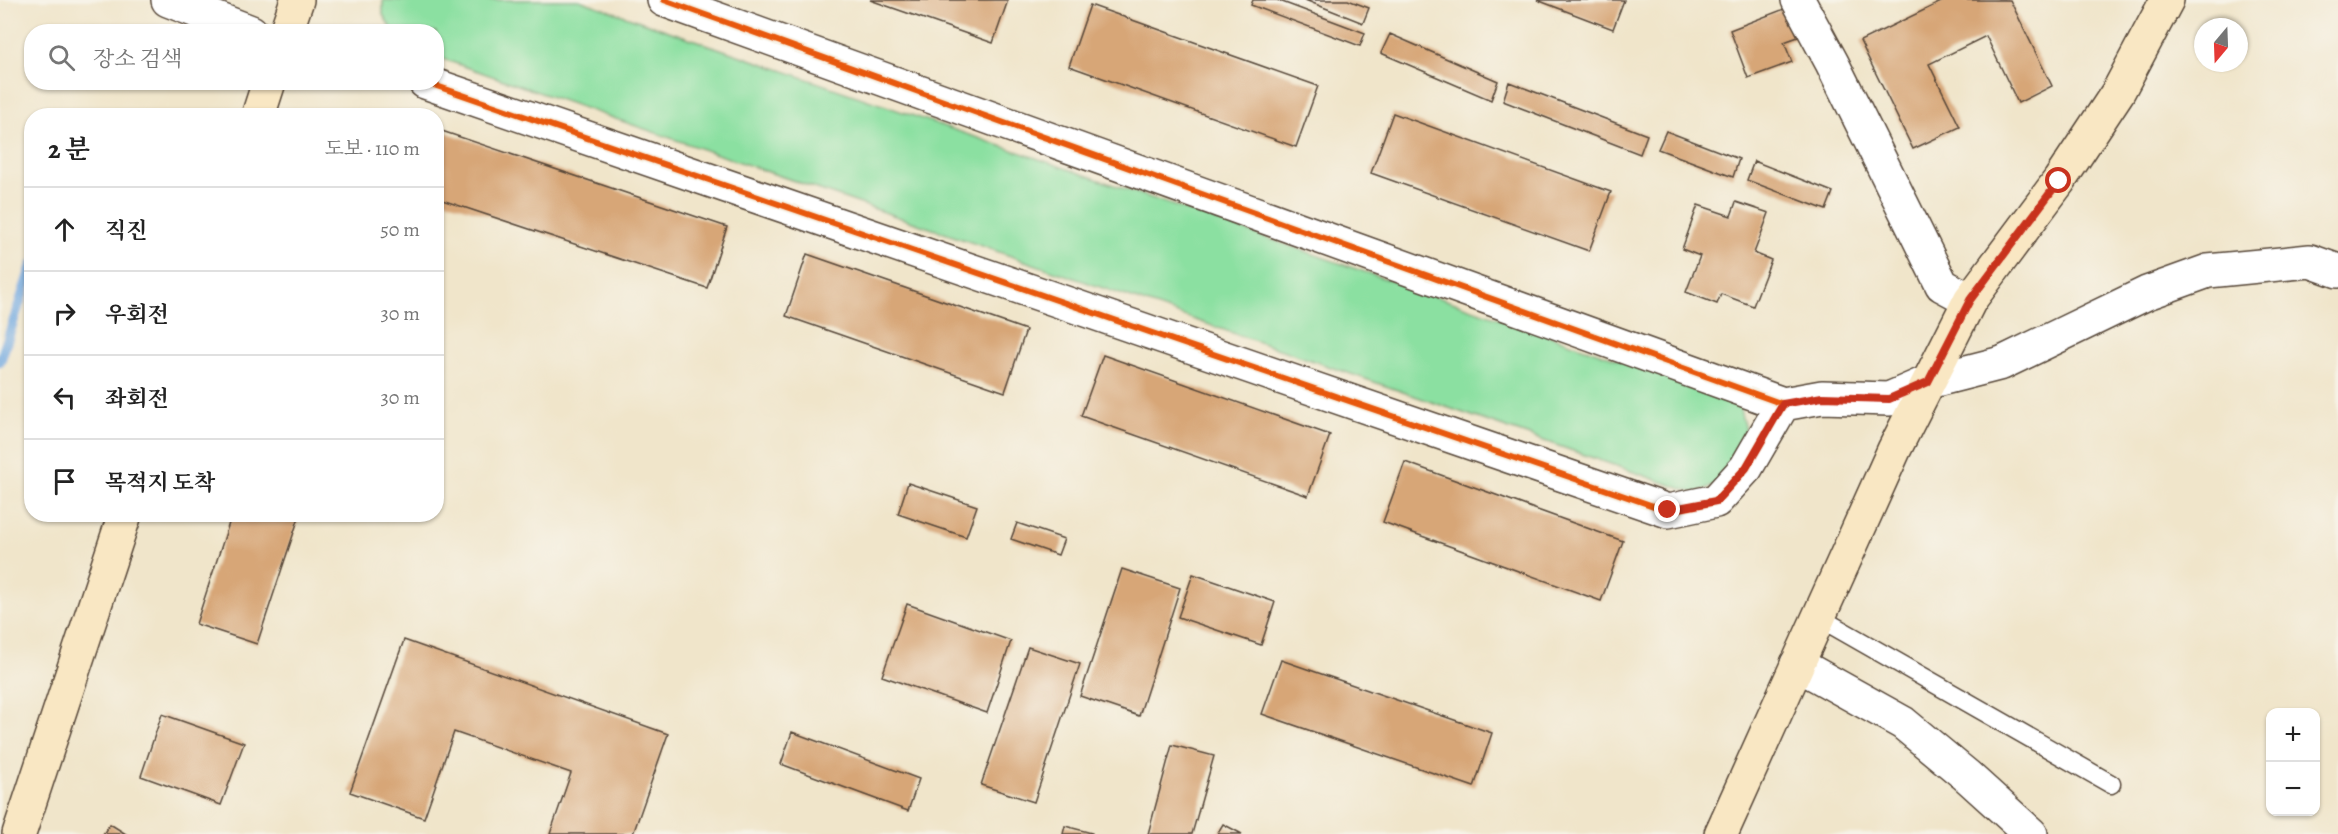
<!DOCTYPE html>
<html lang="ko">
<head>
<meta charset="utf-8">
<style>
  :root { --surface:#fff; --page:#f2f2f2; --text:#222; --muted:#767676; --line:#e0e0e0 }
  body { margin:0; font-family:Alegreya,"Noto Serif KR",serif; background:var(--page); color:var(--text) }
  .controls { position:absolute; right:18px; bottom:18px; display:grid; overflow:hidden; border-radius:12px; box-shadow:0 2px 4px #0004 }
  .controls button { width:54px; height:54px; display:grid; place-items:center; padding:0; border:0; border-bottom:2px solid var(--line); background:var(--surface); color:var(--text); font:30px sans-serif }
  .compass { position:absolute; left:2194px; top:18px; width:54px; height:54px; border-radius:50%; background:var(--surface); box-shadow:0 2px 4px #0004; rotate:199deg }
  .stop { position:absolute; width:18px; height:18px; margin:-14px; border:4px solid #c8321e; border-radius:50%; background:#fff }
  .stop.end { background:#c8321e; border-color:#fff; box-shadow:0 2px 6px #0008 }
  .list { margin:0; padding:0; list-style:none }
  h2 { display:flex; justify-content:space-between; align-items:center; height:78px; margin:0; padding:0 24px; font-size:26px }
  h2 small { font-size:20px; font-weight:400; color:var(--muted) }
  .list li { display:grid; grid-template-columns:39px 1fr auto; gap:18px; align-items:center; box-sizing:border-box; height:84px; padding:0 24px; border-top:2px solid var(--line) }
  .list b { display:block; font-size:22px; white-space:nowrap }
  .list em { font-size:20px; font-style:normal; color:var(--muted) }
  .icon { flex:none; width:33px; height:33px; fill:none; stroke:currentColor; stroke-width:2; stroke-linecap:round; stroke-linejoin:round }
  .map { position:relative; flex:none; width:2338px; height:834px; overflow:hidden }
  .search { position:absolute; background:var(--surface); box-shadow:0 2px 4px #0004; left:24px; top:24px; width:420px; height:66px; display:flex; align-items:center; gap:15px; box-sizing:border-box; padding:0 21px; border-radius:24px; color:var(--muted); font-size:22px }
  .panel { position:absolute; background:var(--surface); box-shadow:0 2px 4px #0004; left:24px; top:108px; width:420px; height:414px; border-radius:24px }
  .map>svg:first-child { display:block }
  .green { fill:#8be0a1; stroke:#638560; stroke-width:1.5 }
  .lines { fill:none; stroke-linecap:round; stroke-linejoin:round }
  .stream { stroke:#71a8e0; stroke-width:10 }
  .building { fill:#d7a677 }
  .lane-casing { stroke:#564638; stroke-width:21 }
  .street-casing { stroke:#564638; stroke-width:36 }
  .secondary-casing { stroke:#564638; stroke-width:36 }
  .lane { stroke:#fff; stroke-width:18 }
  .street { stroke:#fff; stroke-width:33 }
  .secondary { stroke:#f9e7c3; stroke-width:33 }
  .cycleway-casing { stroke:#f7f3e8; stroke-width:10 }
  .cycleway { stroke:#e8590c; stroke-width:6 }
  .route { stroke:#c8321e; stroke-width:8 }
</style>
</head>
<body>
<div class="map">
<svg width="2338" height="834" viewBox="0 0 2338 834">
  <rect width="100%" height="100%" fill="#f7f3e8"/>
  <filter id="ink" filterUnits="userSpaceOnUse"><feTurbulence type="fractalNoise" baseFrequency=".0167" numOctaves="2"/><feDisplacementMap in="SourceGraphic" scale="12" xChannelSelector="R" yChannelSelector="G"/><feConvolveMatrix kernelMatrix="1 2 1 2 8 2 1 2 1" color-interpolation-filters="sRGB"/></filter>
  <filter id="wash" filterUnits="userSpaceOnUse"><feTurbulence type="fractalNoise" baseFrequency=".008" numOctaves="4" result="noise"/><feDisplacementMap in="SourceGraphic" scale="24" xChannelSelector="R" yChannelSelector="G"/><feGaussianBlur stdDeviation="1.35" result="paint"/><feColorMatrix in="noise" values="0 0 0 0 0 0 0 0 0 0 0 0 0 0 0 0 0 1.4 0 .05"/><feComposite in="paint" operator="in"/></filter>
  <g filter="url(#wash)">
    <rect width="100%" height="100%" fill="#f0e5ca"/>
    <path class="green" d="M383,0H579L1738,401L1747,438L1714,486L1694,493L437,57L436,32L393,31L383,15Z"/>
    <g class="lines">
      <path class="stream" d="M0,362L32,265"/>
    </g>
    <g id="blocks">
      <path class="building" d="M870,0H1008L993,43Z
        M1253,0H1277L1365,33L1360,46L1251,5Z
        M1305,0H1348L1369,8L1363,23Z
        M1537,0H1624L1613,29Z
        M1945,0H2010L2052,86L2018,103L1986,36L1929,64L1960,127L1913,149L1860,41Z
        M1090,5L1318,86L1296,147L1069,66Z
        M1787,8L1798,37L1784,42L1792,62L1748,78L1730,30Z
        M1390,34L1498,81L1491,100L1381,53Z
        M1509,82L1647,135L1640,154L1503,101Z
        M1393,113L1611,192L1589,251L1371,173Z
        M436,129L727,227L707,288L436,198Z
        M1666,131L1739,159L1733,177L1658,149Z
        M1754,161L1833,192L1826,210L1747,180Z
        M1736,202L1769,213L1754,253L1771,260L1753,306L1721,294L1717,304L1686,292L1700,256L1682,249L1698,205L1731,216Z
        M807,254L1026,330L1005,392L786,316Z
        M1103,355L1330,435L1308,496L1081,416Z
        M1405,462L1623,541L1601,601L1383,522Z
        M908,483L977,506L966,537L898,514Z
        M232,514H300L257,644L196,624Z
        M1017,523L1064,539L1058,555L1011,539Z
        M1122,569L1180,588L1139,716L1080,696Z
        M1193,574L1275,602L1261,645L1178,617Z
        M907,604L1011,641L987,713L882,676Z
        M404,640L668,734L633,834H550L571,773L454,732L424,818L350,792Z
        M1028,647L1080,664L1034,802L981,785Z
        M1281,660L1492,733L1474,787L1262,714Z
        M162,714L244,743L221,805L141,776Z
        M792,732L919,779L908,811L781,764Z
        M1172,745L1214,756L1192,834H1148Z
        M110,824L126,834H103Z
        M1223,824L1242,834H1217Z
        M1065,826L1092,833V834H1063Z"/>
    </g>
  </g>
  <g filter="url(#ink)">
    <use href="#blocks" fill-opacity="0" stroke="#564638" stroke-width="1.5"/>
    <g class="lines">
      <defs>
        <path id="lane" d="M1818,617L2111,784"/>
        <path id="street" d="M168,0L251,32
          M1798,0L1832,63L1942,285L1970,300
          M425,82L1668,511L1716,501L1746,468L1783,404L664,0
          M1783,404L1822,397L1889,399L1928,382L2002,363L2147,293L2208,271L2310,261L2338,271
          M1797,664L1903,723L1967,776L2031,834"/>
        <path id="secondary" d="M286,32L297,0
          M258,116L269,82
          M19,834L125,514
          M1721,834L1894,450L1970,300L2059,181L2118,92L2167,0"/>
      </defs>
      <use href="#lane" class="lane-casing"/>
      <use href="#street" class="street-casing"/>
      <use href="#secondary" class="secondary-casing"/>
      <use href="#lane" class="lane"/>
      <use href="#street" class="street"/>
      <use href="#secondary" class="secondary"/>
      <defs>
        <path id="cycleway" d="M425,82L1668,511L1716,501L1746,468L1783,404L664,0"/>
      </defs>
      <use href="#cycleway" class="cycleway-casing"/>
      <use href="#cycleway" class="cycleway"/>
    </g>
  </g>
  <g class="lines" filter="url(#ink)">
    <path class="route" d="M1668,510L1716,501L1746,468L1783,404L1822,397L1889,399L1928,382L1970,300L2059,181"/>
  </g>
</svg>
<div class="controls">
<button>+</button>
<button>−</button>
</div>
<svg class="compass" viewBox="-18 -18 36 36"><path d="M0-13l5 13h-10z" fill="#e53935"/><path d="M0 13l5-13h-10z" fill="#767676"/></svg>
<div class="stop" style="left:2059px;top:181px"></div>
<div class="stop end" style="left:1668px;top:510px"></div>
<div class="search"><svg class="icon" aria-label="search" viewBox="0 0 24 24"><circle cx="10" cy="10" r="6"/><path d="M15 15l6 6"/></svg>장소 검색</div>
<section class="panel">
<h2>2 분<small>도보 · 110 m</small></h2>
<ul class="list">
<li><svg class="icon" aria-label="ahead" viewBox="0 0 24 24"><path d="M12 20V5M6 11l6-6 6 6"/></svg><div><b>직진</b></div><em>50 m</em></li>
<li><svg class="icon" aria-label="right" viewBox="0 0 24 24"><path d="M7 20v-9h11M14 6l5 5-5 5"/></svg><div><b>우회전</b></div><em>30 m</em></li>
<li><svg class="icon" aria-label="left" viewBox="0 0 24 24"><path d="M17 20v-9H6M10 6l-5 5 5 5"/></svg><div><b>좌회전</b></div><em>30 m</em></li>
<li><svg class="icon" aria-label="arrive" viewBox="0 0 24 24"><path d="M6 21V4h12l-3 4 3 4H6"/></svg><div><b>목적지 도착</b></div></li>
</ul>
</section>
</div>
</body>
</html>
